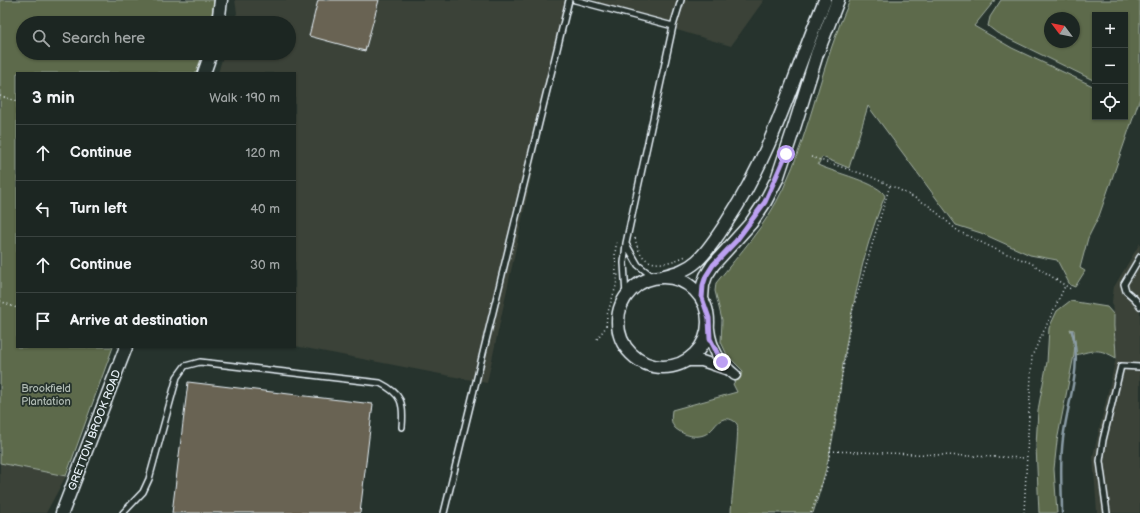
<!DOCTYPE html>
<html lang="en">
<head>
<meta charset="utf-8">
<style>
  :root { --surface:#1c2622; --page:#252e2a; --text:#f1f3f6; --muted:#a0a5a5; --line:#3a4340 }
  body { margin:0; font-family:"Balsamiq Sans",sans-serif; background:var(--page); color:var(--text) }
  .controls { position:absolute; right:12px; top:12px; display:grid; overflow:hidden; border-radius:0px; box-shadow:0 1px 3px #0004 }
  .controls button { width:36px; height:36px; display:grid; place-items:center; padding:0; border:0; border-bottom:1px solid var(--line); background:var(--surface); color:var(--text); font:20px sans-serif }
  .compass { position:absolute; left:1044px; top:12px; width:36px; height:36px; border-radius:50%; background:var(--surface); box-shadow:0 1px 3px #0004; rotate:302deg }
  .stop { position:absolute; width:12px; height:12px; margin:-9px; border:3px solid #bca0f2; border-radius:50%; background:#fff }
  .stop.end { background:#bca0f2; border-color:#fff; box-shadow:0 1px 4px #0008 }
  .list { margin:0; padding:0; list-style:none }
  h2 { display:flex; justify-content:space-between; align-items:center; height:52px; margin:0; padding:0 16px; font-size:17px }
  h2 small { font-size:13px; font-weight:400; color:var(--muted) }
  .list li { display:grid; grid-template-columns:26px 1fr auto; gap:12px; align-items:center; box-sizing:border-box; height:56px; padding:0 16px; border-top:1px solid var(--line) }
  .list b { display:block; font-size:15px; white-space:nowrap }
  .list em { font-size:13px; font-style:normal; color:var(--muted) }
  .icon { flex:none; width:22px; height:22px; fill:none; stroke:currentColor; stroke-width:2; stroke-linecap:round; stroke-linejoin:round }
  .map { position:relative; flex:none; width:1140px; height:513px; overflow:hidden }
  .search { position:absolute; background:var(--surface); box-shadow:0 1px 3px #0004; left:16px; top:16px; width:280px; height:44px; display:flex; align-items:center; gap:10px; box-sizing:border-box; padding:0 14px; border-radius:22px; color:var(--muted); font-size:15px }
  .panel { position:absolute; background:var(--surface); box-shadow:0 1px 3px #0004; left:16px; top:72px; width:280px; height:276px; border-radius:0px }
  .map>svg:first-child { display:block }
  .built { fill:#3a4238 }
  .green { fill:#5d6b4c; stroke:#a2aea2; fill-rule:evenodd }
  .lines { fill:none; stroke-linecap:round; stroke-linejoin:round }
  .stream { stroke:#8a9ca6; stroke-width:2.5 }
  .building { fill:#696452; stroke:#e8f1f8 }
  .service-casing { stroke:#e8f1f8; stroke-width:8 }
  .minor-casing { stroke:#e8f1f8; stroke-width:13 }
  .tertiary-casing { stroke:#e8f1f8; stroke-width:15 }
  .path { stroke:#e8f1f8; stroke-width:1.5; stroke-dasharray:1 3; stroke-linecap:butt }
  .service { stroke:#26332d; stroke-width:5 }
  .minor { stroke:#26332d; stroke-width:10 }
  .tertiary { stroke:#26332d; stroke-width:12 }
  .route { stroke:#bca0f2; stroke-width:5 }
  .labels { text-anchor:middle; stroke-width:3.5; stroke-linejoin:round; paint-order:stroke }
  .park-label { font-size:11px; fill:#b0bbb3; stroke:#26332d }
  .street-label { font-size:11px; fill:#e8f1f8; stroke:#26332d }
</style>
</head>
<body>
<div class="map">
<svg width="1140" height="513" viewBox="0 0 1140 513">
  <rect width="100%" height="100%" fill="#26332d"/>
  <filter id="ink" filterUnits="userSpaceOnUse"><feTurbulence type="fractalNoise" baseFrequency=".025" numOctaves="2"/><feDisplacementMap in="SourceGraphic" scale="8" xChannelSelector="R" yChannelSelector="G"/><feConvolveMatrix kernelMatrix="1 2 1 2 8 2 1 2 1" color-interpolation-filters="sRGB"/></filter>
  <g filter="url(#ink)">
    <path class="built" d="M235,0H569L487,383L295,346V73H218L224,53H289V23H233L237,13Z
      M575,0H764L731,46Z
      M1140,243V513H1097L1093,456L1116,358L1112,301L1114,287Z
      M0,463L66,476L46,513H0Z"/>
    <path class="green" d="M0,0H214L211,23H23V53H203L196,73H17V347H113L66,476L0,463Z
      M850,0H995L974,26L1012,48L1095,87V117H1125V15H1095V81L997,33L988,26L990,17L1001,0H1140V98L1099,216L1088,238L1080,268L1085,271L1075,287L1070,285L1057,260L1030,255L981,233L956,225L868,106L849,168L822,157L818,165C832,172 880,183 885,196C863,249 852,308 843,364C841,380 840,397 837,413C832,447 824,480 813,513H731C731,501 740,428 737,424C734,420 729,418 724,419C717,421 715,427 710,431C702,439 688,437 679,431C670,426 671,418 672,410L737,392L733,384L743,371L727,355L721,342L722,320L715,291L716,283C740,253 767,224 783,189C811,130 822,61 850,0ZM1050,18H1074V42H1050Z
      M1070,301L1107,307L1114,315C1113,330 1116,343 1116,358C1099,348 1094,350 1076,355L1074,330L1070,329L1075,342L1074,355L1057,441L1054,469L1057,513H1039L1036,446L1038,410L1047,362L1049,328L1057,311Z"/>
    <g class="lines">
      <path class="stream" d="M1062,513C1062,492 1060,470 1062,449C1064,410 1084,370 1072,331"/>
    </g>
    <path class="building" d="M318,0H379L365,51L309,36Z
      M188,382L373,404L360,513H172Z"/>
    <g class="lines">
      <defs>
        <path id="service" d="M575,0L673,26
          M626,244L638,265L653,277
          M1140,257L1124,284L1126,291L1135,299L1140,306
          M626,296L624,263L626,243L673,26L681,0
          M123,513L143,492L149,479L177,377L185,366L200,362L380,383C402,394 404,403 402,427
          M444,513L569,0
          M1107,513L1100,461L1103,440L1121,366L1140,367"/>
        <path id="minor" d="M709,329C711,348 720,363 735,375
          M687,361H702L726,369"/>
        <path id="tertiary" d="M218,23L221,0
          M204,73L211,53
          M664,276C676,273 687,270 697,261C709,250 719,234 728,220C773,152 794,74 825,0
          M618 322a45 45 0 1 1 90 0a45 45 0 1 1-90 0Z
          M702,298L703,285L706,276L713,265L751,223L765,202L777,179L794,128L817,54L838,0
          M62,513L126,347"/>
      </defs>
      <use href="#service" class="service-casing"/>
      <use href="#minor" class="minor-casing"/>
      <use href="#tertiary" class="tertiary-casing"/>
      <path class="path" d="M0,96L17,101
        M811,157L869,176L898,189L928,205L958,231L997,250L1031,263L1072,290
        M635,238C641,270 663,266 686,256
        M616,275L615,253L617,240
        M0,301L17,308
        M597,339L606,327L607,315L616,286L618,274
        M830,451L1026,458
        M811,513L827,470L852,312L890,185
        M1024,513L1032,356L1065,286"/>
      <use href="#service" class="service"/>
      <use href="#minor" class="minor"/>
      <use href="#tertiary" class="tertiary"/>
    </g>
  </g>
  <g class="lines" filter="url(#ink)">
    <path class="route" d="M722,362L710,339L709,318L702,298L703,285L706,276L713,265L736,241L765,202L786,154"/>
  </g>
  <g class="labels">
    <g class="park-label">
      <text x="46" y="392">Brookfield<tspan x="46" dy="13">Plantation</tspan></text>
    </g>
    <g class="street-label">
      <text transform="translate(94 430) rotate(-69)" y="4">GRETTON BROOK ROAD</text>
    </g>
  </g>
</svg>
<div class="controls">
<button>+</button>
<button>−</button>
<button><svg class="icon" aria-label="locate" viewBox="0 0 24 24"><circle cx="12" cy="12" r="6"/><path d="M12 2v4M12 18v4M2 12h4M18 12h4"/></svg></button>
</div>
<svg class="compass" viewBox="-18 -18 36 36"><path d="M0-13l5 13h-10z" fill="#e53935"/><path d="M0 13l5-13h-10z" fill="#a0a5a5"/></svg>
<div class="stop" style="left:786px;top:154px"></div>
<div class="stop end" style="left:722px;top:362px"></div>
<div class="search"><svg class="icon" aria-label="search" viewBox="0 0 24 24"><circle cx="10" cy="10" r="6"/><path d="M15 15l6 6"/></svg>Search here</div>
<section class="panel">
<h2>3 min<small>Walk · 190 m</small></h2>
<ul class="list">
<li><svg class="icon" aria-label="ahead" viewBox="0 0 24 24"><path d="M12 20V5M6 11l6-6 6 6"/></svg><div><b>Continue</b></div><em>120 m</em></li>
<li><svg class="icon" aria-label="left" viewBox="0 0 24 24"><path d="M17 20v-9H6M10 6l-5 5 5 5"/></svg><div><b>Turn left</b></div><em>40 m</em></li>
<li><svg class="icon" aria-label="ahead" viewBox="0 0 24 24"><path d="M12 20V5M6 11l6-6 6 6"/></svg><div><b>Continue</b></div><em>30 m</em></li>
<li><svg class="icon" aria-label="arrive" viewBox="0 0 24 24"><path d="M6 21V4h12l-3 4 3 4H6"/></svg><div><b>Arrive at destination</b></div></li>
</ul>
</section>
</div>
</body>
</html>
